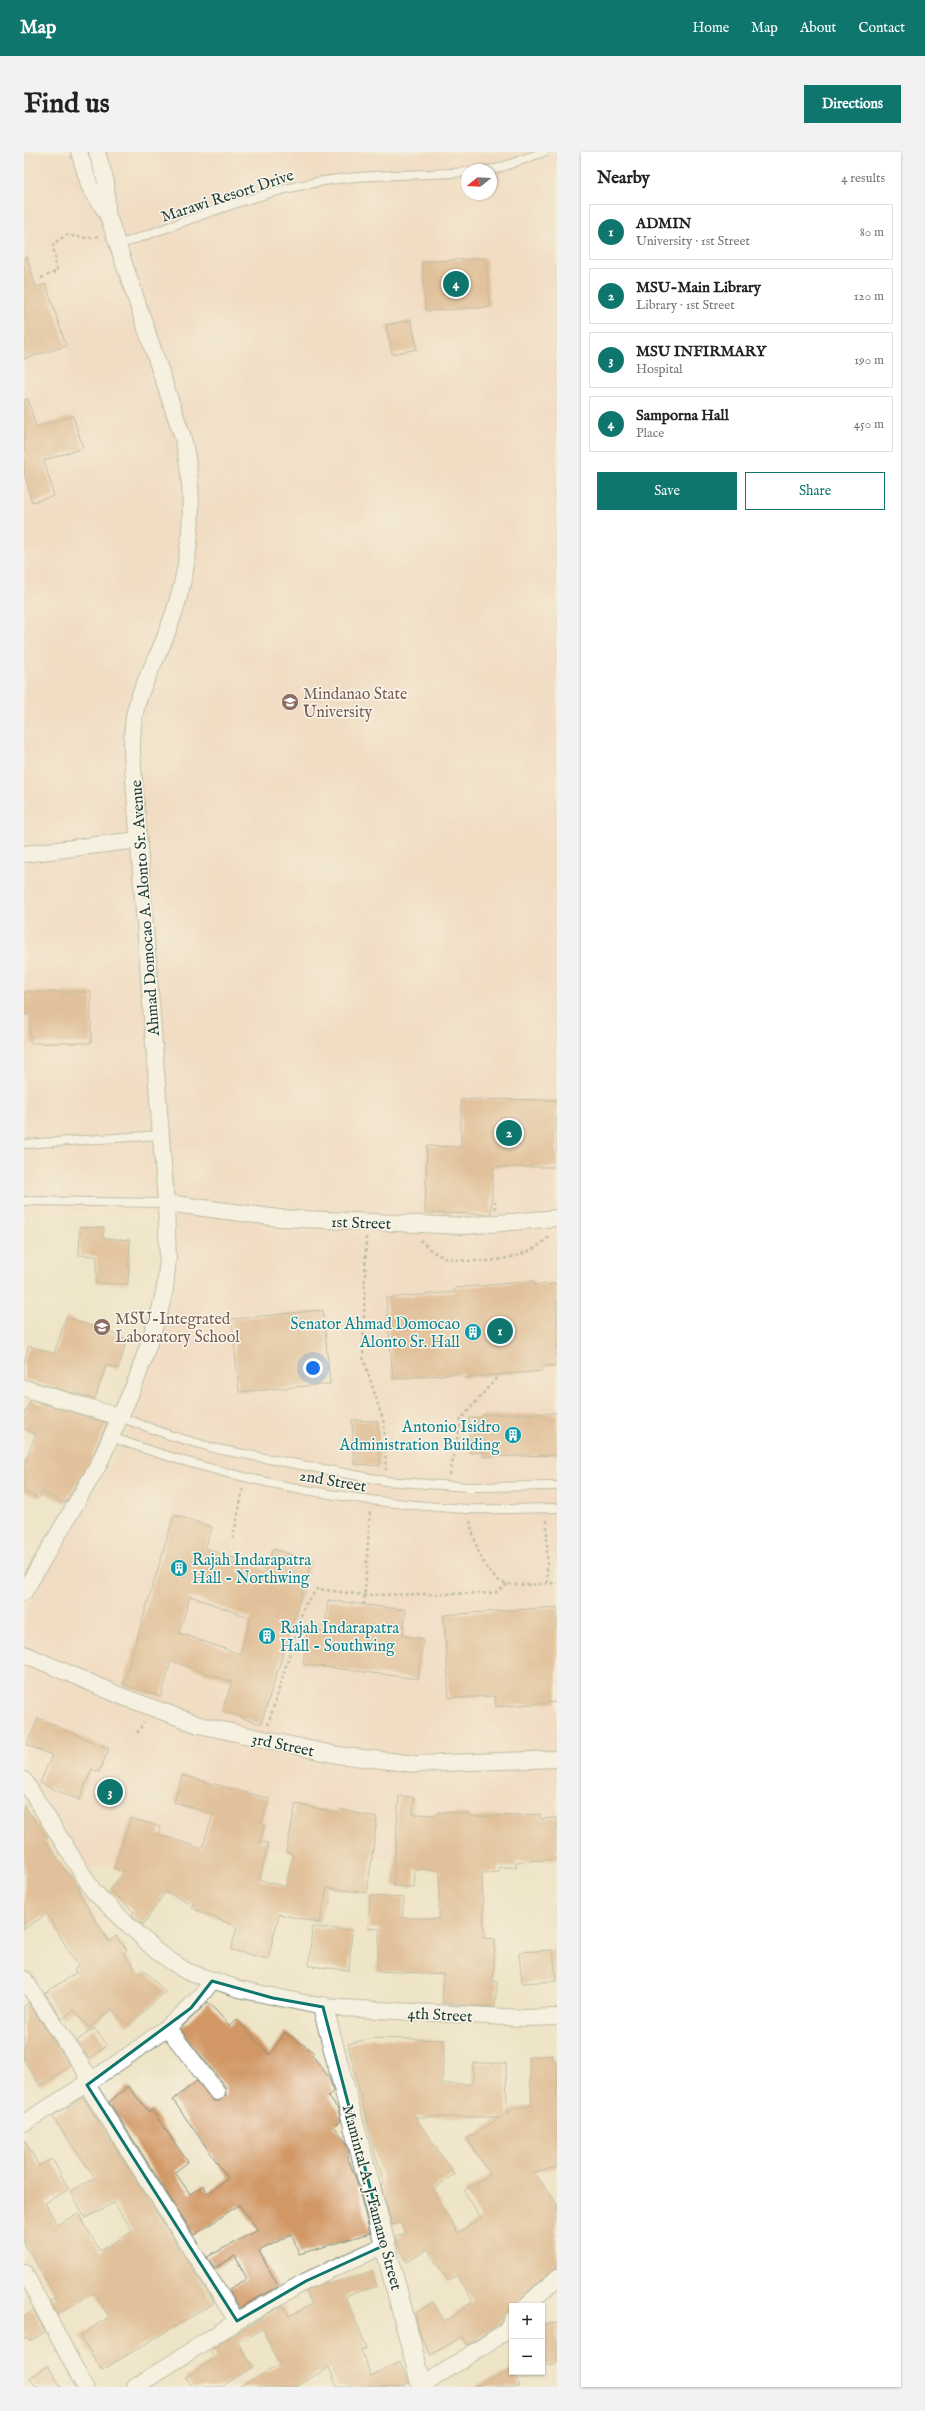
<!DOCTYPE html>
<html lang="en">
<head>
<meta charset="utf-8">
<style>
  :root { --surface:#fff; --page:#f2f2f2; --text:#222; --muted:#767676; --line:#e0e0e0; --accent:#0f766e }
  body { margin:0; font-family:"IM FELL English",serif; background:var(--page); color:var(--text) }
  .controls { position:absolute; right:12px; bottom:12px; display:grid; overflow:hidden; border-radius:0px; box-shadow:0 1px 3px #0004 }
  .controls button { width:36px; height:36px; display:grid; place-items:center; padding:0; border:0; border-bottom:1px solid var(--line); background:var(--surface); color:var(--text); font:20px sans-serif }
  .compass { position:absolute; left:437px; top:12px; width:36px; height:36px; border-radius:50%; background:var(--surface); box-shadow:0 1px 3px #0004; rotate:252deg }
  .you { position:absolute; left:289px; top:1216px; width:14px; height:14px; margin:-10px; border:3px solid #fff; border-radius:50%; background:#1a73e8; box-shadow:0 0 0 6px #1a73e833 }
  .badge { display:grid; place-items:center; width:26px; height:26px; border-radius:50%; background:var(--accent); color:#fff; font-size:13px; font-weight:700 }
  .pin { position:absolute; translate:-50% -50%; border:2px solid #fff; box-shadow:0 1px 4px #0006 }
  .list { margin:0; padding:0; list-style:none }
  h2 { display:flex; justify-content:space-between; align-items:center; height:52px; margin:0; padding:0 16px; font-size:17px }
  h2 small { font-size:13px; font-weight:400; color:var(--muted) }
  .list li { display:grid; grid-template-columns:26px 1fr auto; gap:12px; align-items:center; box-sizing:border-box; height:56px; margin:0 8px 8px; padding:0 8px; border:1px solid var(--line); border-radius:0px }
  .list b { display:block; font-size:15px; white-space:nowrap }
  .list p { margin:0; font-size:13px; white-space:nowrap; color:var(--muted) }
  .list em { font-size:13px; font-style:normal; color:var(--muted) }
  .actions { display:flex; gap:8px; padding:12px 16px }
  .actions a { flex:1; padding:9px 0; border:1px solid var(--accent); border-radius:0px; text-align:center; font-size:14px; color:var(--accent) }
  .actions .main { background:var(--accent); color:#fff }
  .map { position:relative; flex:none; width:533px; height:2235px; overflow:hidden; border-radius:0px }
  header { display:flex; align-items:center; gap:24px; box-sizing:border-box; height:56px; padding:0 20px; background:var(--accent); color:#fff }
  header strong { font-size:19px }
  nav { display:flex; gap:22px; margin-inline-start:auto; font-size:14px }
  .intro { display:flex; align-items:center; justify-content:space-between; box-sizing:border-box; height:96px; padding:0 24px }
  h1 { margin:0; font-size:28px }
  .button { padding:10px 18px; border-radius:0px; background:var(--accent); color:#fff; font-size:14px; font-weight:700 }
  main { display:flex; gap:24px; padding:0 24px }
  aside { flex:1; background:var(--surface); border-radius:0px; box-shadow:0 1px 3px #0004 }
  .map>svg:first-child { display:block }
  .built { fill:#f4d3c0; fill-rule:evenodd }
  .building { fill:#d19866; fill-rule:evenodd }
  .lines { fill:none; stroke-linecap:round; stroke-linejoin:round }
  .service-casing { stroke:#86907d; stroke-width:10 }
  .minor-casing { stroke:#86907d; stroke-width:18 }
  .tertiary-casing { stroke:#86907d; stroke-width:22 }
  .path { stroke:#86907d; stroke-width:2.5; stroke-dasharray:3 3; stroke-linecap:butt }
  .service { stroke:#fff; stroke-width:8 }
  .minor { stroke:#fff; stroke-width:16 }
  .tertiary { stroke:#fff; stroke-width:20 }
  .marked { fill:none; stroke:#0f766e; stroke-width:3; stroke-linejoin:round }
  .labels { text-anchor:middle; stroke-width:3; stroke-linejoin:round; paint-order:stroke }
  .street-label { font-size:16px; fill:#1f3d34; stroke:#fbf7ec }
  .education-label { font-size:16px; fill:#785e54; stroke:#fbf7ec; text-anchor:start }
  .culture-label { font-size:16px; fill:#0d838f; stroke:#fbf7ec; text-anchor:end }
</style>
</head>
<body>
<header>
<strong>Map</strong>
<nav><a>Home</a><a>Map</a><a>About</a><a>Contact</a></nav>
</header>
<div class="intro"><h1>Find us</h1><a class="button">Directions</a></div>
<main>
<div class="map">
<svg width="533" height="2235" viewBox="0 0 533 2235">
  <rect width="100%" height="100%" fill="#fbf7ec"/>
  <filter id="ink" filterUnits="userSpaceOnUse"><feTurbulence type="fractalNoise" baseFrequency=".025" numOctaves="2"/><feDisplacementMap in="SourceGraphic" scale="8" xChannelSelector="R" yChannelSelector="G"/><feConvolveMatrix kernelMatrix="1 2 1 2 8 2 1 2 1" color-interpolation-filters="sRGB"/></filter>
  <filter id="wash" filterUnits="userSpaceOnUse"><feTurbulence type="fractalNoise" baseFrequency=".012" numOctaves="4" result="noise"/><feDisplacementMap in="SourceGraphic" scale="16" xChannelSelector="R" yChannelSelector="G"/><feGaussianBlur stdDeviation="0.9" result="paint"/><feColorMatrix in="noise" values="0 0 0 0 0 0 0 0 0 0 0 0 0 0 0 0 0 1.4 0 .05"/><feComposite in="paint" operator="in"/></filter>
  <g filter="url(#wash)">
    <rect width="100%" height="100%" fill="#eee4c6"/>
    <path class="built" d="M0,0H533V1705L429,1708L333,1706L201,1692L64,1716L10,1632L0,1605V1459L92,1305L110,1265L135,1195L150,1140L152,1108V1065L35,1058L0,1059ZM443,18H467V42H443Z"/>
    <g id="blocks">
      <path class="building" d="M3,105L12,135L22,132L42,194L0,207V106Z
        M462,106L466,155L402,159L398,110Z
        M387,168L393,197L368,202L362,173Z
        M4,247L12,275L49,264L59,296L20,308L30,344L8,350L0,320V248Z
        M0,840H67V891H6V863H0Z
        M437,947L533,948V1015H469L467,1062L401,1061L403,994L437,995Z
        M56,1075L80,1076L79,1086L106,1088L104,1132L72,1131L73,1104L55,1103Z
        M510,1129V1133L533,1132V1213L517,1215L518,1219L439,1226L438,1221L369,1227L362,1146L431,1140V1136Z
        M299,1158L306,1232L215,1240L208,1167Z
        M42,1165L103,1187L94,1217L82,1213L71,1247L0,1227V1210L5,1194L30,1202Z
        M6,1248L83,1271L66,1310L41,1351L18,1340L15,1346L0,1340V1313L12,1282L0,1277V1264Z
        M533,1261V1303L460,1305V1300L446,1301L445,1266H457L458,1263Z
        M328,1268L354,1269L356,1314L330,1312Z
        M150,1363L188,1375L181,1396L242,1418L249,1397L288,1409L237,1572L198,1559L208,1530L147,1509L137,1545L99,1533ZM166,1444L227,1466L216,1502L155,1481Z
        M304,1448L382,1458L379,1484L399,1487L394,1527L279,1512L284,1473L301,1475Z
        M533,1455V1550L472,1555L471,1544L425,1546L420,1463Z
        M14,1566L85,1597L75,1620L68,1617L55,1648L16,1631L28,1603L3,1593Z
        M158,1623L245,1647L237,1671L241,1672L236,1690L244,1691L236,1728L262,1735L269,1702L262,1700L272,1652L315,1661L316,1657L353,1666L343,1741L303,1736L296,1771L255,1762L244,1807L207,1798L213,1775L168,1756L170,1752L141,1740L119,1773L108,1763L110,1760L85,1738L100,1720L90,1716L107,1666L136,1675L134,1682L178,1697L189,1662L150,1650Z
        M375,1644L390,1645L389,1662L414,1663V1660L446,1662V1665L516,1662V1667L533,1666V1707L492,1710V1715H475V1720L458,1721L460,1786L471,1787L469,1830H473L471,1855L418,1851L420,1822L353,1819L356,1777L344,1776L346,1744L380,1746L378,1766L415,1767L416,1718L391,1717L390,1735L369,1734Z
        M0,1653L24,1687L21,1689L57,1740L55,1741L85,1790L92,1784L103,1798L99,1801L116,1823L121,1819L141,1840L104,1874L88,1857L65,1876L50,1858L38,1867L21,1841L52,1821L50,1818L54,1814L23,1762L0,1777Z
        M288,1775L328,1778L325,1818L285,1814Z
        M529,1798L532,1829L498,1831L495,1800Z
        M184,1850L206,1874L213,1867L245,1903L261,1880L290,1900L288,1903L305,1925L309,1940L304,1944L314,1957L317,1969L310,1974L322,1990L325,2002L323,2004L332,2027L346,2081L275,2102L268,2082L235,2099L254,2134L216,2156L205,2137L223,2127L211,2104L191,2116L183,2105L234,2078L215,2053L170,2083L85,1950L104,1934L125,1960L128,1958L164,2010L151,2020L166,2042L179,2033L184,2041L204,2026L149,1948L173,1929L189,1949H195L202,1943L201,1934L156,1877Z
        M5,1851L46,1914L16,1934L0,1908V1854Z
        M70,1876L83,1893L65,1907L53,1889Z
        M348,1886L420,1888L418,1932H449V1911H482L483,1962L489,1957L508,1953L505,1905L529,1903V1910H533V2015L510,2020L533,2052V2117L527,2119L496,2147L493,2154H488V2159L480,2163L474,2173L444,2193L438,2185L407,2203L398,2188L391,2162L409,2150L421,2170L449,2149L433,2123L424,2129L404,2097L383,2110L373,2092L371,2086L381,2081L377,2070L368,2073L357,2033L360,2032L357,2021L349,1995L324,1892ZM391,1965H477L443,1987L466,2022L440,2039L457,2066L434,2081L408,2038L430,2022Z
        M59,1945L190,2151L78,2218L56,2184L85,2165L71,2140L33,2162L26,2149L32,2145L0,2091V1987L15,2014L28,2007L45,2037L21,2051L33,2073L54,2061L76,2099L109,2079L90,2051L61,2066L47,2039L71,2026L28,1964Z
        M348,2119L353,2134L321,2144L343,2196L337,2198L347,2224L376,2210L385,2231L376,2235H313L305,2215L272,2235H214L256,2213L239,2177L214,2191L229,2215L197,2235H168L162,2225L191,2206L186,2198L259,2153L265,2164L288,2152L282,2140L286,2137L302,2130L303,2133Z
        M9,2158L21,2180L6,2189L4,2186L0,2188V2163Z
        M533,2171V2211L518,2214V2173Z
        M24,2214L37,2235H12L6,2226Z
        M488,2218L496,2235H449Z"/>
    </g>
  </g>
  <g filter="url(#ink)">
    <use href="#blocks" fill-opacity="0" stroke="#86907d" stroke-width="1"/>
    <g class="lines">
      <defs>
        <path id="service" d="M461,18L472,17L520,0
          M94,93C159,71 226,42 294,30C343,21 393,24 443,20
          M0,992L137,983
          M0,1049L142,1051
          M96,1265L145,1283L193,1297L362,1329L445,1335L533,1334
          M87,1285C201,1327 321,1350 442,1357C472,1358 503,1356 533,1356"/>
        <path id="minor" d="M73,0L82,30L83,61
          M0,702L114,688
          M142,1051L255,1066L441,1074L533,1066
          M0,1236L96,1265
          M0,1440L74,1314L112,1229L136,1158L141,1136L144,1106L142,1051L108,601C108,589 108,577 110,565C115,536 132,510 142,483C167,421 174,351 159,286L83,61L66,35L55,0
          M0,1502L97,1544L175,1573L313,1603L392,1612L533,1607
          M0,1628L70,1740L132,1799L162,1819L215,1837L299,1855L499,1866L533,1865
          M0,1827L68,1929
          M143,1875L193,1940
          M63,1933L213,2169
          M0,1971C38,1947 76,1924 112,1898C141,1877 168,1858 188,1829
          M0,2120L61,2235
          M502,2154L533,2126
          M398,2234L481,2180L488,2168
          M111,2235L213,2169L282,2129L361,2093"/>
        <path id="tertiary" d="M299,1855L398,2235"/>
      </defs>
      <use href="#service" class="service-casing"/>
      <use href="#minor" class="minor-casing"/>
      <use href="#tertiary" class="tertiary-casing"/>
      <path class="path" d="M17,126L33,119L29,92L42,83L63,86L76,84
        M471,1057V1050
        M342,1085L339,1205L360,1271L362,1318
        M396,1088C401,1093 408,1100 415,1103C445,1115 506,1110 526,1083
        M426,1323L437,1267L475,1223
        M523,1368V1431
        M446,1369C450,1388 460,1428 484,1432C499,1435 518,1431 533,1431
        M209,1387L219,1337
        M340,1453L346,1360
        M244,1573L280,1454L293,1437L340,1443L471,1441L484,1432
        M113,1581L120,1570"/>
      <use href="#service" class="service"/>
      <use href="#minor" class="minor"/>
      <use href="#tertiary" class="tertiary"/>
    </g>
  </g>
  <path d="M0 0H533V2235H0ZM188,1829L249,1846L299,1855L361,2093L282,2129L213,2169L63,1933L167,1856Z" fill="#eee4c6" fill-opacity=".55" fill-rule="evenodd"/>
  <path class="marked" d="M188,1829L249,1846L299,1855L361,2093L282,2129L213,2169L63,1933L167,1856Z"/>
  <defs>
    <symbol id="university-disc" viewBox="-11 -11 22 22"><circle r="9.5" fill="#8d6e63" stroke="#fbf7ec"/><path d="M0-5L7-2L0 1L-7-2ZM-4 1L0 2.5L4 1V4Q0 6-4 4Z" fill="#fff"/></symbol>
    <symbol id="school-disc" viewBox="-11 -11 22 22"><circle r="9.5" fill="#8d6e63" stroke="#fbf7ec"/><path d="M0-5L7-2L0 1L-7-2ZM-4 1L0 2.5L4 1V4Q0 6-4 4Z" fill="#fff"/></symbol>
    <symbol id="building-disc" viewBox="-11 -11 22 22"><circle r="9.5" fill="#0f9aa8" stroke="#fbf7ec"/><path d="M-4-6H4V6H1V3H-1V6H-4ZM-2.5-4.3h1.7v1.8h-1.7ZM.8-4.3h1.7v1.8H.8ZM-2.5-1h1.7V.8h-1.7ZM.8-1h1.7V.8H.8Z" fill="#fff"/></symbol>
  </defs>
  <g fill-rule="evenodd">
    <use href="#university-disc" x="256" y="540" width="20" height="20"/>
    <use href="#school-disc" x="68" y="1165" width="20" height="20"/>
    <use href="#building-disc" x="439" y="1170" width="20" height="20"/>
    <use href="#building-disc" x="479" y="1273" width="20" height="20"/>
    <use href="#building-disc" x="145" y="1406" width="20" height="20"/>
    <use href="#building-disc" x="233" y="1474" width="20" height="20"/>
  </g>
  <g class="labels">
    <g class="street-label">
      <text transform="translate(203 43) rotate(-18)" y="6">Marawi Resort Drive</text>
      <text transform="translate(120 756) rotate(-94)" y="6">Ahmad Domocao A. Alonto Sr. Avenue</text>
      <text transform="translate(337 1070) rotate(2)" y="6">1st Street</text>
      <text transform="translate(309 1328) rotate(10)" y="6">2nd Street</text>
      <text transform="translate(259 1592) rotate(12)" y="6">3rd Street</text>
      <text transform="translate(416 1862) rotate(3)" y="6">4th Street</text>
      <text transform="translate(349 2045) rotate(75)" y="6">Mamintal A. J.Tamano Street</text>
    </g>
    <g class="education-label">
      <text x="279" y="547">Mindanao State<tspan x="279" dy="18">University</tspan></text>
      <text x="91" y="1172">MSU-Integrated<tspan x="91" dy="18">Laboratory School</tspan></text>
    </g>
    <g class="culture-label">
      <text x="436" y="1177">Senator Ahmad Domocao<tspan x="436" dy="18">Alonto Sr. Hall</tspan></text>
      <text x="476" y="1280">Antonio Isidro<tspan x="476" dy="18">Administration Building</tspan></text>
      <text x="168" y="1413" text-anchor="start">Rajah Indarapatra<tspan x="168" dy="18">Hall - Northwing</tspan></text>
      <text x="256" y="1481" text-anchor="start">Rajah Indarapatra<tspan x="256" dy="18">Hall - Southwing</tspan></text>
    </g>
  </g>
</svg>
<div class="controls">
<button>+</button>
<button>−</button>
</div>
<svg class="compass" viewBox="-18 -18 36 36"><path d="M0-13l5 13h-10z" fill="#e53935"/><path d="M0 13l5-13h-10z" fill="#767676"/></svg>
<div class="you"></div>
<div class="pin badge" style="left:476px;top:1179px">1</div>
<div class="pin badge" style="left:485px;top:981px">2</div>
<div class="pin badge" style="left:86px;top:1640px">3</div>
<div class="pin badge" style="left:432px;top:132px">4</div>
</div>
<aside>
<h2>Nearby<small>4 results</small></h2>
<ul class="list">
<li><span class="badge">1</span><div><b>ADMIN</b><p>University · 1st Street</p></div><em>80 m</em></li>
<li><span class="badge">2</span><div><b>MSU-Main Library</b><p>Library · 1st Street</p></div><em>120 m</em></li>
<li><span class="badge">3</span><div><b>MSU INFIRMARY</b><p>Hospital</p></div><em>190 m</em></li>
<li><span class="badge">4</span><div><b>Samporna Hall</b><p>Place</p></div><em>450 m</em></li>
</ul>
<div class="actions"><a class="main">Save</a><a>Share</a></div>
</aside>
</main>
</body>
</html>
